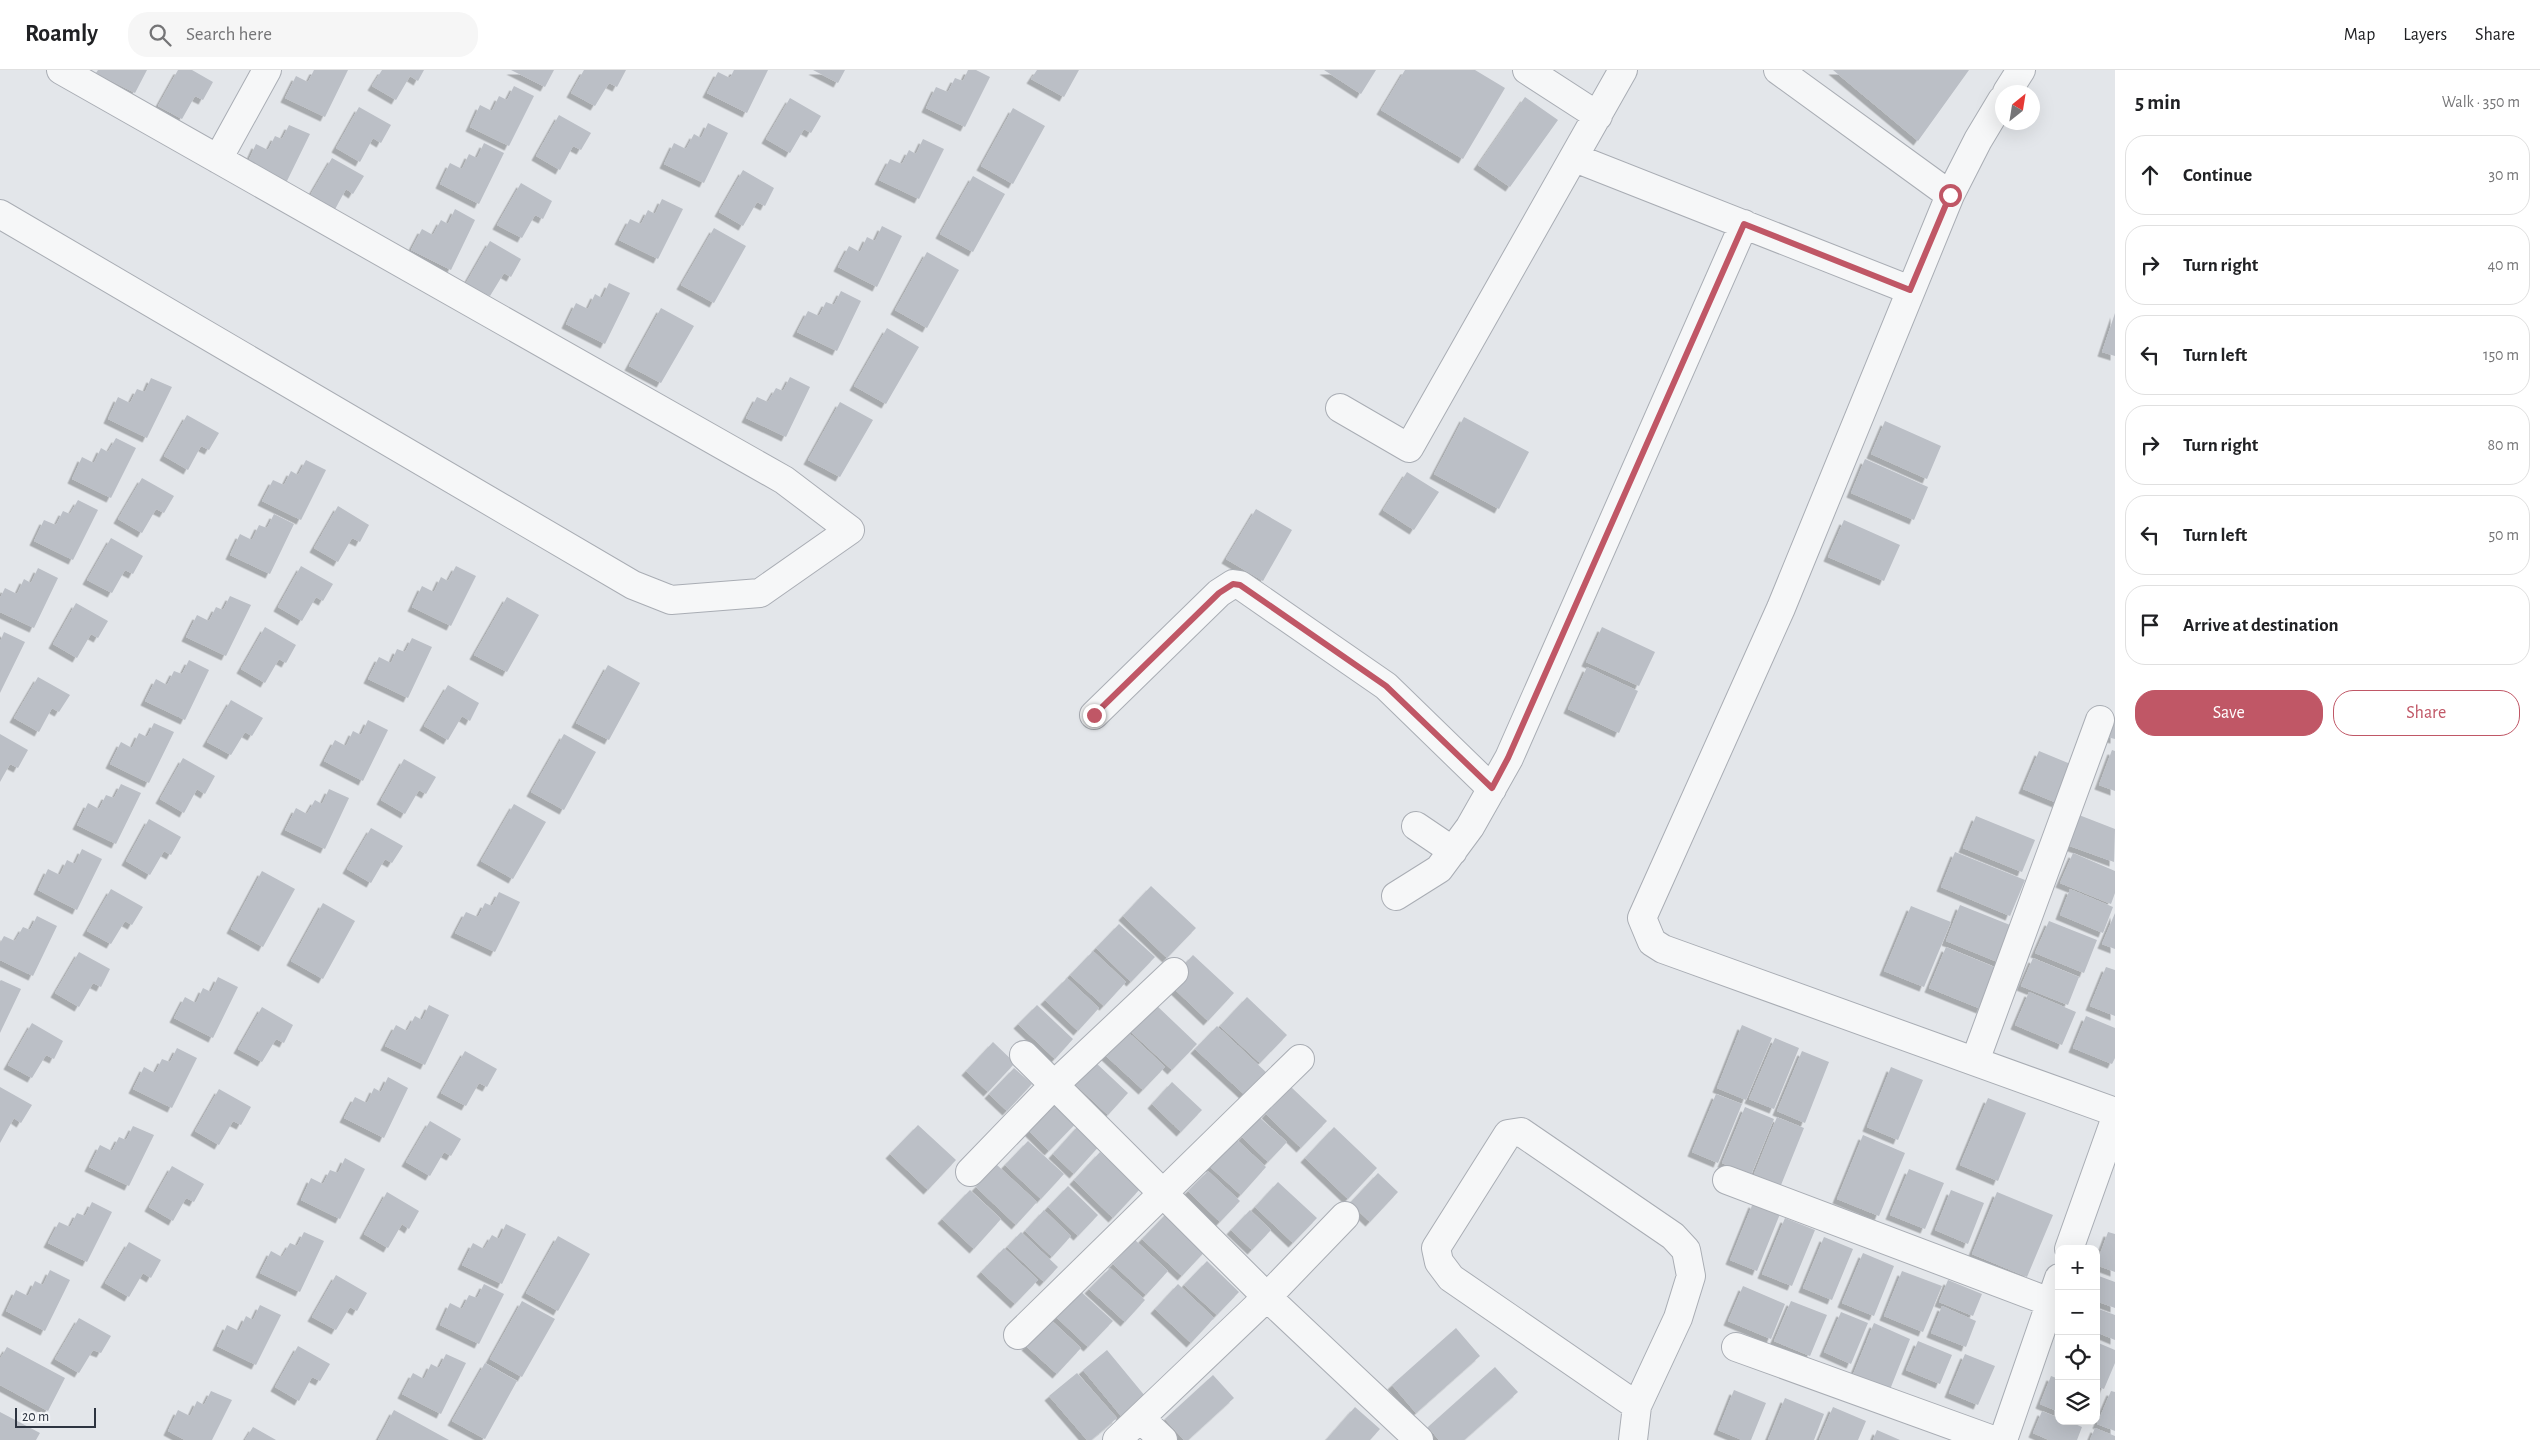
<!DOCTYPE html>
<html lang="en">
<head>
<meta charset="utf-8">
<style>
  :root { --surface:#fff; --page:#f6f6f6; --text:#202124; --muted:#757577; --line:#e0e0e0; --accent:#c05766 }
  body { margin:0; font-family:"Alegreya Sans",sans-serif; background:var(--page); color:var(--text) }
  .controls { position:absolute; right:15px; bottom:15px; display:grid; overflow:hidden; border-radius:10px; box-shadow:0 5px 20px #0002 }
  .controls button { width:45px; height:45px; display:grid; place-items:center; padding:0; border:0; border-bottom:1px solid var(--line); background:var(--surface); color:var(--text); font:25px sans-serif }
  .compass { position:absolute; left:1995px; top:15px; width:45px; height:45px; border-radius:50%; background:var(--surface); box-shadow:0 5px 20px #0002; rotate:30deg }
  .scale { position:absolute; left:15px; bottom:12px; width:81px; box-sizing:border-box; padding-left:5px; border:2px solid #2d3440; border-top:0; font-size:14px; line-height:18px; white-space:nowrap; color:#2d3440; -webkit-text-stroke:4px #f3f5f7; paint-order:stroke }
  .stop { position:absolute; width:15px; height:15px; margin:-11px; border:4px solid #c05766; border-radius:50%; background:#fff }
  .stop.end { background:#c05766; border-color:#fff; box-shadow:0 1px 5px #0008 }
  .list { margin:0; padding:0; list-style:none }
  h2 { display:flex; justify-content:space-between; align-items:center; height:65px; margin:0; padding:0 20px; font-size:21px }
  h2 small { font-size:16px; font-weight:400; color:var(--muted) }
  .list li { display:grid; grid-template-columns:32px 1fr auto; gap:15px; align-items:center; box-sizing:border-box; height:80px; margin:0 10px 10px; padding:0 10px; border:1px solid var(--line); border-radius:20px }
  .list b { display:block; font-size:19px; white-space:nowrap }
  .list em { font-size:16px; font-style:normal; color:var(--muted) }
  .actions { display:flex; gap:10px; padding:15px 20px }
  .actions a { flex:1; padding:11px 0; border:1px solid var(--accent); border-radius:20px; text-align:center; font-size:18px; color:var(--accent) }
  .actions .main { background:var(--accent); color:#fff }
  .icon { flex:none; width:28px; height:28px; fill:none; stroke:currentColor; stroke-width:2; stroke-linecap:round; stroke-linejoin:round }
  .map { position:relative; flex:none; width:2115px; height:1370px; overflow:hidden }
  header { display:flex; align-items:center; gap:30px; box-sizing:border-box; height:70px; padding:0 25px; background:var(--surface); border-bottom:1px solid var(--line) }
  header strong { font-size:24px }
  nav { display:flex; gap:28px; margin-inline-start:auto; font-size:18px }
  .search { width:350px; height:45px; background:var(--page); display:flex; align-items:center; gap:12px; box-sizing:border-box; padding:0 18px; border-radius:20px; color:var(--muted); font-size:19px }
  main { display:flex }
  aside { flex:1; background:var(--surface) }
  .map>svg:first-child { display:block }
  .building { fill:#bbbfc6; filter:url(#shadow) }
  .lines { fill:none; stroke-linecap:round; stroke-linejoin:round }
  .street-casing { stroke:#a9adb4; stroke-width:30 }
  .street { stroke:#f6f7f8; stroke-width:28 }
  .route { stroke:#c05766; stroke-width:6 }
</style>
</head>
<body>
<header>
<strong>Roamly</strong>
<div class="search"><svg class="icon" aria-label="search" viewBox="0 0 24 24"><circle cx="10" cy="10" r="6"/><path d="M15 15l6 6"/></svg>Search here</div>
<nav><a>Map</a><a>Layers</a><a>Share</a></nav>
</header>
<main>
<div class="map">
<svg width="2115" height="1370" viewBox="0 0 2115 1370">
  <defs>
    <filter id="shadow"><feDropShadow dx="-4.5" dy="4.5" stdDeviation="0" flood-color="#0004"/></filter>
  </defs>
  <rect width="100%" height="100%" fill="#e3e6ea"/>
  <path class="building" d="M98,0H147L135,23L96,3Z
    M178,0H192L213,12L203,30L195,26L182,49L158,36Z
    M314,0H348L325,47L285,28L296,6L308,12Z
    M382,0H424L418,11L410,6L396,30L372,16Z
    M511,0H554L545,17Z
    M584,0H626L617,17L609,13L595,36L571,23Z
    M734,0H768L747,43L707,23L718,2L730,8Z
    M813,0H845L838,13Z
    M968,0H976L990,7L965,57L926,38L936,17L948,22L955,8L963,11Z
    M1037,0H1079L1064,27L1031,9Z
    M1324,0H1376L1361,24Z
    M1405,0H1475L1505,18L1463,89L1381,40Z
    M1833,0H1969L1918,71Z
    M514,16L534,26L509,76L470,57L480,35L492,41L499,26L507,30Z
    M1525,27L1558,50L1510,117L1478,95Z
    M790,28L821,46L811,63L804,59L790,83L766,69Z
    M359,37L391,55L381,73L373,68L360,92L336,78Z
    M1013,38L1045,56L1013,114L981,96Z
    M559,45L591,63L581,80L573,76L560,100L536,86Z
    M708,53L728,63L704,113L664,94L674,73L686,79L694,64L701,68Z
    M289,55L310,64L285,115L246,96L256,74L268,80L275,66L282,69Z
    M923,69L944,79L919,129L879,110L890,89L902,94L909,80L916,84Z
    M484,73L504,83L479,134L440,114L450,93L462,99L469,84L477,88Z
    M332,88L364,106L353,124L346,119L333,143L308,129Z
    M743,100L774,118L765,136L757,132L743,156L719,142Z
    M973,106L1005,124L973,182L940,164Z
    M521,113L552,131L543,149L535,145L522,168L497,155Z
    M662,129L683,139L658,189L619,170L630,149L641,154L648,140L655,144Z
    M455,139L475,150L451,200L411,180L422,159L433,165L441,150L448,154Z
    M882,156L902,166L877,217L838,197L849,176L860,182L867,167L875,171Z
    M714,158L746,176L714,233L681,215Z
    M490,171L521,189L511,207L504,203L490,226L466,213Z
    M927,182L959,200L927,258L895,240Z
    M609,213L630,223L605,274L566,254L576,233L588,239L595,224L602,228Z
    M841,221L861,231L837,281L797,262L808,241L819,246L826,232L834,235Z
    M661,238L694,256L661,313L629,296Z
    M2115,243V286L2102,282Z
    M887,258L919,277L886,334L854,316Z
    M790,307L810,317L786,367L746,348L757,327L768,332L776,318L783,321Z
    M151,308L172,317L147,368L108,349L118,327L130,333L137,319L145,322Z
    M840,332L873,350L840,407L808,390Z
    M187,345L219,363L209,380L201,376L188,400L164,386Z
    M1464,347L1529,382L1499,439L1434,404Z
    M1885,351L1941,376L1927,409L1871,384Z
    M116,368L136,378L111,428L72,409L82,387L94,393L101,378L108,382Z
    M1865,389L1928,417L1914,450L1851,423Z
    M306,390L326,400L301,450L262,431L273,410L284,415L291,401L298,405Z
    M1407,402L1439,422L1414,460L1383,440Z
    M142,408L174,426L164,443L156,439L142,463L118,449Z
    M78,430L98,440L73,490L34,471L44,450L56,455L63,441L70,444Z
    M338,436L369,455L360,472L352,468L338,492L314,478Z
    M1256,439L1292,460L1263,511L1226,489Z
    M274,444L294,454L270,504L230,485L240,464L252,470L259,455L267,458Z
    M1844,450L1900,475L1884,511L1828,487Z
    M111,468L143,486L133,504L125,500L112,523L87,510Z
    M301,496L333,514L323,531L316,527L302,551L278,537Z
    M456,496L476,506L451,556L412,537L422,516L434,522L441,507L448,511Z
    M38,498L58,508L34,558L0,542V528L5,518L17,524L24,509L31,513Z
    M230,526L251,535L226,586L186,567L197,545L209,551L216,537L223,540Z
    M507,527L539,545L507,602L474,585Z
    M76,533L108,551L98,568L91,564L77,588L53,574Z
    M265,557L296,575L286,593L279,589L265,613L241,599Z
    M1602,557L1655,582L1639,616L1586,592Z
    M4,562L25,572L0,623V572Z
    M412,568L432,577L408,628L368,609L379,587L391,593L397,579L405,582Z
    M189,590L209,600L185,650L145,631L156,609L167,615L174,601L182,604Z
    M608,595L640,613L609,670L576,653Z
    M1587,597L1638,621L1619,663L1568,639Z
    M38,607L70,625L59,642L52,638L39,662L14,648Z
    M448,615L479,633L470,651L462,646L448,670L424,656Z
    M231,630L263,648L252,666L245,662L231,685L207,672Z
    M2115,646V669L2107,667Z
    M368,650L388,660L363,711L324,691L335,670L346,676L353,661L361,665Z
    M154,653L174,662L149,713L110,694L121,672L132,678L139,663L147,667Z
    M0,664L28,680L18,698L10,694L0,712Z
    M564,664L596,682L564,740L531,722Z
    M2112,680L2115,681V721L2099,715Z
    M2039,681L2073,695L2057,733L2023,719Z
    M183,688L215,706L205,724L197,719L184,743L160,729Z
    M404,689L436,707L426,724L419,720L405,744L381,730Z
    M121,714L141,723L116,774L77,755L88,733L99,739L106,725L114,728Z
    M329,719L349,728L325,779L285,760L296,738L307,744L315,730L322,734Z
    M514,734L546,752L513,809L481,791Z
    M2079,745L2115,759L2114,792L2067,775Z
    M1976,746L2035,770L2022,802L1963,778Z
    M149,749L181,767L171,785L164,781L150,805L126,791Z
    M371,758L403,776L392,793L385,789L371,813L347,799Z
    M82,779L102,789L77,840L38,820L48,799L60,805L67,790L75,794Z
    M1955,782L2025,810L2010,846L1941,817Z
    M2073,783L2115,801V823L2111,834L2060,813Z
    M262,801L295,819L263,877L231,859Z
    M1151,816L1196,858L1167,888L1123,846Z
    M111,819L143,837L132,855L125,851L111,874L87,861Z
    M2070,819L2113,837L2103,863L2060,845Z
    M499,822L520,832L495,882L455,863L466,842L478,847L485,833L492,836Z
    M323,833L355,851L323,909L291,891Z
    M1960,835L2015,857L2000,893L1946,871Z
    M1911,836L1951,852L1924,917L1884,901Z
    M2115,843V879L2102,874Z
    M37,846L57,856L33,906L0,890V873L4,866L15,871L23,857L30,860Z
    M2049,851L2097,870L2084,903L2035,883Z
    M1119,854L1155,887L1131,912L1096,878Z
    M1946,877L1997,898L1981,939L1929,918Z
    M1093,881L1126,912L1104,936L1070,905Z
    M79,882L110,899L101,917L93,913L79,937L55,923Z
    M1193,885L1234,923L1208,951L1167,912Z
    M2033,888L2079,907L2068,935L2021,916Z
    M2106,897L2115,900V946L2090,936Z
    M218,907L238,917L213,968L174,948L185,927L196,933L203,918L211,922Z
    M1067,908L1099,938L1078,961L1045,930Z
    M1,910L21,919L0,963V911Z
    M2029,922L2076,942L2062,975L2015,955Z
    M1247,927L1287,965L1260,993L1220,956Z
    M1155,934L1197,974L1172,1000L1130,961Z
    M429,935L449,945L425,995L385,976L396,955L407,961L415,946L422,950Z
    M1037,935L1073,969L1055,989L1018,954Z
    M262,937L293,955L284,973L276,969L262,992L238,979Z
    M2086,946L2115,958V988L2112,994L2073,978Z
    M32,953L63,971L54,989L46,985L32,1008L8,995Z
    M1742,955L1772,968L1746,1030L1717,1018Z
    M1217,956L1268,1004L1247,1027L1195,979Z
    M1126,960L1165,997L1143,1020L1104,984Z
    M1775,968L1799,978L1774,1039L1749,1029Z
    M993,972L1015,993L988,1022L966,1001Z
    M177,978L197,988L172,1038L133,1019L144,997L155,1003L162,989L170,992Z
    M465,981L497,999L487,1017L479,1013L466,1036L441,1023Z
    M1802,981L1829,992L1805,1053L1777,1041Z
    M1095,992L1128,1023L1108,1045L1075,1014Z
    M1891,997L1923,1010L1898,1070L1867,1057Z
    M1014,998L1032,1014L1007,1041L989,1024Z
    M388,1007L408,1018L384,1068L344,1048L355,1027L367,1033L374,1018L381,1022Z
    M1172,1012L1202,1040L1181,1062L1152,1034Z
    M0,1017L32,1035L21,1053L14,1048L0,1073Z
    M1291,1017L1327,1051L1301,1078L1266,1044Z
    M219,1019L251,1037L241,1055L233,1051L219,1075L195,1061Z
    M1716,1024L1742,1034L1718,1093L1692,1082Z
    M1988,1028L2026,1043L1998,1111L1960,1095Z
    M1057,1031L1078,1051L1049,1081L1029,1061Z
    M1745,1037L1774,1049L1751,1105L1722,1093Z
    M1777,1047L1804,1058L1779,1120L1752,1109Z
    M1260,1048L1287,1072L1268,1092L1242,1067Z
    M430,1051L461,1069L451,1086L444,1082L430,1106L406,1092Z
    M1080,1054L1101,1074L1074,1104L1053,1084Z
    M918,1055L956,1090L928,1120L890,1084Z
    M133,1056L154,1065L129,1116L89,1097L100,1075L112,1081L119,1067L126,1070Z
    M1334,1057L1377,1098L1348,1129L1305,1088Z
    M1863,1065L1905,1083L1879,1146L1837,1129Z
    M1234,1067L1266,1097L1241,1125L1208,1095Z
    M1028,1071L1064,1104L1041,1129L1005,1095Z
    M1100,1082L1140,1119L1113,1148L1074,1110Z
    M345,1088L365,1099L340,1149L301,1130L311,1108L323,1114L330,1100L338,1103Z
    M997,1095L1037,1132L1016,1155L976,1117Z
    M172,1096L204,1114L194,1132L186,1128L173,1151L149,1137Z
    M1909,1099L1944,1113L1925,1159L1890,1145Z
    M1208,1101L1240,1131L1220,1152L1188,1121Z
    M1378,1103L1398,1122L1370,1152L1350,1133Z
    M1278,1112L1317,1148L1293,1173L1255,1137Z
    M1068,1116L1098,1145L1078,1166L1048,1137Z
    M970,1120L1001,1149L974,1179L942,1149Z
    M1951,1120L1984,1133L1968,1174L1935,1160Z
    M387,1122L419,1141L409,1159L402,1154L388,1178L364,1164Z
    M1997,1122L2053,1145L2027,1207L1972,1184Z
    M92,1132L112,1142L87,1192L48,1173L59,1152L70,1157L77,1143L85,1146Z
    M1753,1133L1780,1144L1757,1201L1730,1190Z
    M1044,1140L1071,1166L1052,1187L1025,1161Z
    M1170,1140L1209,1177L1182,1206L1142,1169Z
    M1250,1140L1271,1160L1252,1180L1231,1160Z
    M1785,1148L1815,1160L1792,1216L1762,1204Z
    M506,1154L526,1164L502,1214L462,1195L473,1173L484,1179L492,1165L499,1169Z
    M304,1162L324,1171L300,1222L260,1203L271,1181L282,1187L290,1173L297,1176Z
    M1021,1162L1058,1197L1044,1212L1007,1177Z
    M2108,1162L2115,1164V1202L2096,1195Z
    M558,1166L590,1184L558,1241L526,1223Z
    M1824,1167L1853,1179L1832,1230L1803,1218Z
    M1135,1170L1168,1201L1146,1225L1113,1194Z
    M129,1172L161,1190L151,1208L143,1203L129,1227L105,1213Z
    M1004,1178L1038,1210L1015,1234L981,1202Z
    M1863,1183L1894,1196L1874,1246L1842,1233Z
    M1207,1191L1239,1222L1217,1245L1184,1215Z
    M1110,1198L1145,1230L1125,1252L1089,1219Z
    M50,1200L70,1210L45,1261L6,1241L16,1220L28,1226L35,1211L43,1215Z
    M1902,1201L1942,1216L1923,1262L1884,1246Z
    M336,1205L367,1223L357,1241L350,1237L336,1260L312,1247Z
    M2096,1205L2115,1212V1238L2096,1231Z
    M1948,1210L1982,1224L1973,1246L1939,1232Z
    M484,1214L504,1224L479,1274L440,1255L450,1233L462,1239L469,1225L477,1228Z
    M1178,1214L1214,1248L1191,1273L1155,1239Z
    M1743,1216L1785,1234L1771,1269L1728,1251Z
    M1078,1219L1113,1251L1088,1277L1054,1245Z
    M522,1231L555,1249L522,1307L490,1289Z
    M1791,1231L1827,1245L1810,1286L1774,1271Z
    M260,1235L281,1245L256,1295L217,1276L227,1255L239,1261L246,1246L253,1250Z
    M1942,1236L1976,1251L1966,1277L1931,1263Z
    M2096,1238L2115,1245V1270L2096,1262Z
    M1841,1242L1868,1253L1851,1294L1824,1282Z
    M79,1248L111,1266L101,1283L93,1280L79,1303L55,1289Z
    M1051,1250L1081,1278L1057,1304L1026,1276Z
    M1874,1253L1910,1269L1889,1322L1852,1307Z
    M1456,1258L1480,1286L1416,1343L1392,1315Z
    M1918,1271L1952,1285L1940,1314L1906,1300Z
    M2096,1272L2115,1280V1293L2104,1319L2096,1316Z
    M298,1276L330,1294L320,1311L312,1307L299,1331L275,1317Z
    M7,1277L65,1308L48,1341L0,1315V1289Z
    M1107,1280L1145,1326L1121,1346L1083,1300Z
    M446,1284L466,1293L441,1344L402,1324L413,1303L424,1309L431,1294L439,1298Z
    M1965,1284L1995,1296L1978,1335L1949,1323Z
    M485,1293L517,1311L485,1369L452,1351Z
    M1495,1297L1518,1322L1464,1370H1439L1428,1357Z
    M1077,1303L1117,1348L1091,1370H1087L1049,1326Z
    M1213,1305L1234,1328L1188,1370H1184L1165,1349Z
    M2051,1306L2059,1309V1342L2040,1334Z
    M1734,1320L1766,1333L1751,1370H1742L1718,1360Z
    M211,1321L232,1330L212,1370H185L168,1361L178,1340L190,1346L197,1331L204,1335Z
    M2111,1321L2115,1322V1361L2097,1354Z
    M1785,1328L1824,1344L1814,1370H1768Z
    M1355,1337L1380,1359L1370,1370H1326Z
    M1833,1337L1866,1351L1858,1370H1819Z
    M394,1340L449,1370H378Z
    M2042,1341L2059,1348V1351H2068L2082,1357L2077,1370H2049L2033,1363Z
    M0,1342L40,1363L36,1370H0Z
    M253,1357L276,1370H245Z
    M2095,1358L2115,1366V1370H2090Z
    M1877,1360L1900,1370H1873Z"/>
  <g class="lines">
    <defs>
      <path id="street" d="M1527,0L1598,46
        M1778,0L1950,125
        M2007,22L2021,0
        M2002,30L1978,70L1950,125L1781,538L1642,848L1652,872L1663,879L2115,1042
        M1575,88L1910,220
        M218,89L267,0
        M0,144L633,515L671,530L760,523L850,460L784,410L61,0
        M1340,338L1409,378L1623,0
        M1094,645L1219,523L1233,514L1240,515L1386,616L1492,719
        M1416,756L1453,781
        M1396,826L1439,799L1470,757L1509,688L1744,154
        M1024,985L1267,1227L1419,1370
        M1975,991L2100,650
        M970,1102L1053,1016L1174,902
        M1727,1110L2050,1232
        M2069,1179L2115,1050
        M1018,1265L1300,989
        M1736,1277L1993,1370
        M1141,1349L1163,1370
        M1117,1370L1267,1227L1345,1146
        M1633,1370L1637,1336L1678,1248L1691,1206L1686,1180L1673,1166L1521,1062L1508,1064L1436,1178L1439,1192L1451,1208L1637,1336
        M2003,1370L2059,1208"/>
    </defs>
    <use href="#street" class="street-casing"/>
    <use href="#street" class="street"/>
  </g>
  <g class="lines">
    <path class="route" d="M1094,645L1219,523L1233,514L1240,515L1386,616L1492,718L1508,688L1744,154L1910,220L1950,125"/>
  </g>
</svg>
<div class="controls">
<button>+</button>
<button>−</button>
<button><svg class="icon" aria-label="locate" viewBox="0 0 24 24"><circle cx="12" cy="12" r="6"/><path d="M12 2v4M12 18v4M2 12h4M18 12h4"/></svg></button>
<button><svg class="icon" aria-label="layers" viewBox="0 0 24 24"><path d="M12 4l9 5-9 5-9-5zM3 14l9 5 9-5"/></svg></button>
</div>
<svg class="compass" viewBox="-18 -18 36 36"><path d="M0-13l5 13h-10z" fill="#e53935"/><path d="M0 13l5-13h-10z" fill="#757577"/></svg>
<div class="scale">20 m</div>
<div class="stop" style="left:1950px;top:125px"></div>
<div class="stop end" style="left:1094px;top:645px"></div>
</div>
<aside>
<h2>5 min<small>Walk · 350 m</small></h2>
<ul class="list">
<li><svg class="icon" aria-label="ahead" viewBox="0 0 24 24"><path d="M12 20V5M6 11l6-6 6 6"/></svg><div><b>Continue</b></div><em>30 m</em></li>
<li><svg class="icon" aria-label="right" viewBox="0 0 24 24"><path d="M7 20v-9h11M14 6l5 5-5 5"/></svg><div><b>Turn right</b></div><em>40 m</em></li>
<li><svg class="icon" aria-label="left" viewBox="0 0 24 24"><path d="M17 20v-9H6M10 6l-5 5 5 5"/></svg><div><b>Turn left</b></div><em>150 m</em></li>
<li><svg class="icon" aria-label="right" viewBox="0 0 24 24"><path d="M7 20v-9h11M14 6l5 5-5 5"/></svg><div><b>Turn right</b></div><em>80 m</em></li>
<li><svg class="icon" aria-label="left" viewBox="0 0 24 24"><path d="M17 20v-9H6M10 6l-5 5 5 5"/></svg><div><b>Turn left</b></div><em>50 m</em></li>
<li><svg class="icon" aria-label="arrive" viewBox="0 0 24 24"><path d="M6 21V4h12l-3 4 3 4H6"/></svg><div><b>Arrive at destination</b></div></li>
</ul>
<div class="actions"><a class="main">Save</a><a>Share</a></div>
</aside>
</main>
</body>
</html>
